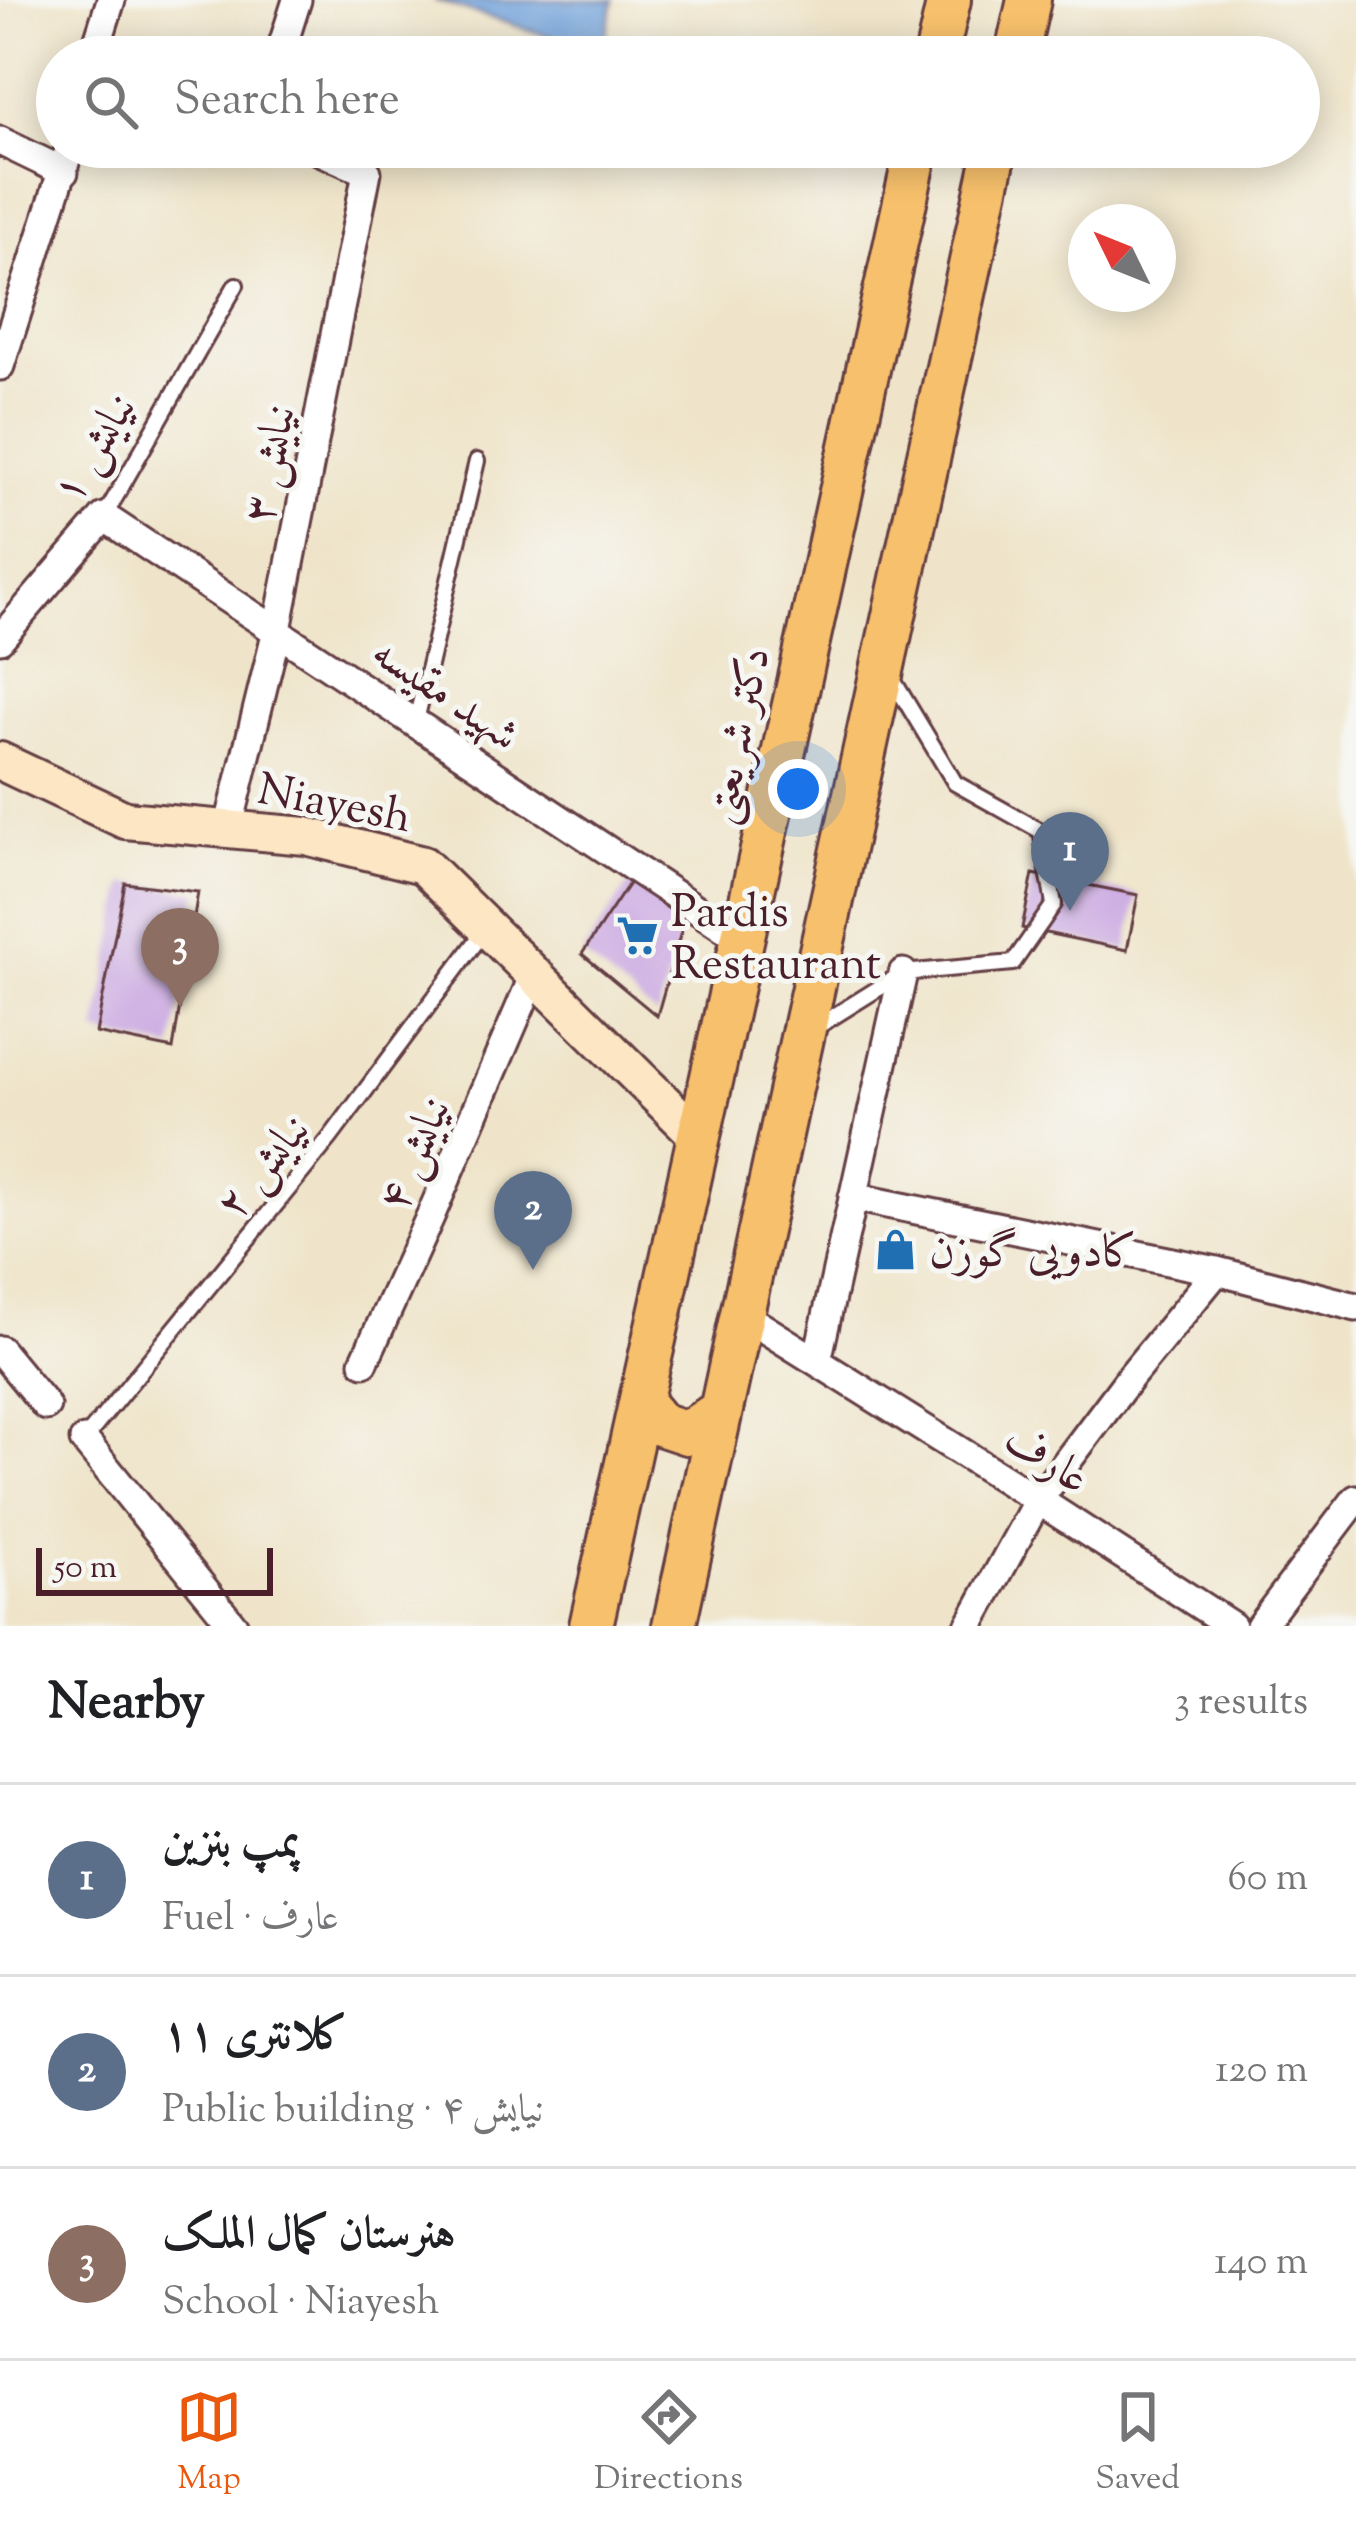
<!DOCTYPE html>
<html lang="en">
<head>
<meta charset="utf-8">
<style>
  :root { --surface:#fff; --page:#f6f6f6; --text:#202124; --muted:#757577; --line:#e0e0e0; --accent:#ea580c }
  body { margin:0; font-family:"Sorts Mill Goudy",Amiri,serif; background:var(--page); color:var(--text) }
  .compass { position:absolute; left:1068px; top:204px; width:108px; height:108px; border-radius:50%; background:var(--surface); box-shadow:0 6px 30px #0003; rotate:313deg }
  .scale { position:absolute; left:36px; bottom:30px; width:237px; box-sizing:border-box; padding-left:12px; border:6px solid #4a1f2b; border-top:0; font-size:33px; line-height:42px; white-space:nowrap; color:#4a1f2b; -webkit-text-stroke:9px #f6f6f2; paint-order:stroke }
  .you { position:absolute; left:798px; top:789px; width:42px; height:42px; margin:-30px; border:9px solid #fff; border-radius:50%; background:#1a73e8; box-shadow:0 0 0 18px #1a73e833 }
  .badge { display:grid; place-items:center; width:78px; height:78px; border-radius:50%; background:var(--accent); color:#fff; font-size:39px; font-weight:700 }
  .pin { position:absolute; translate:-50% -99px; filter:drop-shadow(0 3px 6px #0008) }
  .pin::after { content:''; position:absolute; top:63px; width:42px; height:36px; background:inherit; clip-path:polygon(0 0,100% 0,50% 100%) }
  .list { margin:0; padding:0; list-style:none }
  h2 { display:flex; justify-content:space-between; align-items:center; height:156px; margin:0; padding:0 48px; font-size:51px }
  h2 small { font-size:39px; font-weight:400; color:var(--muted) }
  .list li { display:grid; grid-template-columns:78px 1fr auto; gap:36px; align-items:center; box-sizing:border-box; height:192px; padding:0 48px; border-top:3px solid var(--line) }
  .list b { display:block; font-size:45px; white-space:nowrap }
  .list p { margin:0; font-size:39px; white-space:nowrap; color:var(--muted) }
  .list em { font-size:39px; font-style:normal; color:var(--muted) }
  .icon { flex:none; width:66px; height:66px; fill:none; stroke:currentColor; stroke-width:2; stroke-linecap:round; stroke-linejoin:round }
  .map { position:relative; flex:none; width:1356px; height:1626px; overflow:hidden }
  .search { position:absolute; background:var(--surface); box-shadow:0 6px 30px #0003; left:36px; right:36px; top:36px; height:132px; display:flex; align-items:center; gap:30px; box-sizing:border-box; padding:0 42px; border-radius:66px; color:var(--muted); font-size:45px }
  .sheet { height:732px; background:var(--surface) }
  nav { display:flex; justify-content:space-around; align-items:center; box-sizing:border-box; height:168px; border-top:3px solid var(--line); background:var(--surface); font-size:33px; color:var(--muted) }
  nav a { display:grid; justify-items:center; gap:6px }
  nav .on { color:var(--accent) }
  .map>svg:first-child { display:block }
  .water { fill:#70a0da; stroke:#5d6082; stroke-width:3 }
  .building { fill:#c9a6e1 }
  .lines { fill:none; stroke-linecap:round; stroke-linejoin:round }
  .lane-casing { stroke:#633d43; stroke-width:20 }
  .street-casing { stroke:#633d43; stroke-width:33 }
  .secondary-casing { stroke:#633d43; stroke-width:42 }
  .primary-casing { stroke:#633d43; stroke-width:48 }
  .lane { stroke:#fff; stroke-width:14 }
  .street { stroke:#fff; stroke-width:27 }
  .secondary { stroke:#fce6c4; stroke-width:36 }
  .primary { stroke:#f7c06c; stroke-width:42 }
  .labels { text-anchor:middle; stroke-width:10; stroke-linejoin:round; paint-order:stroke }
  .street-label { font-size:45px; fill:#4a1f2b; stroke:#f6f6f2 }
  .poi-label { font-size:45px; fill:#4a1f2b; stroke:#f6f6f2; text-anchor:start }
</style>
</head>
<body>
<div class="map">
<svg width="1356" height="1626" viewBox="0 0 1356 1626">
  <rect width="100%" height="100%" fill="#f6f6f2"/>
  <filter id="ink" filterUnits="userSpaceOnUse"><feTurbulence type="fractalNoise" baseFrequency=".00833" numOctaves="2"/><feDisplacementMap in="SourceGraphic" scale="24" xChannelSelector="R" yChannelSelector="G"/><feConvolveMatrix kernelMatrix="1 2 1 2 8 2 1 2 1" color-interpolation-filters="sRGB"/></filter>
  <filter id="wash" filterUnits="userSpaceOnUse"><feTurbulence type="fractalNoise" baseFrequency=".004" numOctaves="4" result="noise"/><feDisplacementMap in="SourceGraphic" scale="48" xChannelSelector="R" yChannelSelector="G"/><feGaussianBlur stdDeviation="2.7" result="paint"/><feColorMatrix in="noise" values="0 0 0 0 0 0 0 0 0 0 0 0 0 0 0 0 0 1.4 0 .05"/><feComposite in="paint" operator="in"/></filter>
  <g filter="url(#wash)">
    <rect width="100%" height="100%" fill="#efe4c9"/>
    <path class="water" d="M434,0H614L602,53Z"/>
    <g id="blocks">
      <path class="building" d="M1033,874L1138,895L1127,950L1022,928Z
        M630,882L685,918L657,1016L582,954Z
        M125,883L198,892L173,1049L96,1033Z"/>
    </g>
  </g>
  <g filter="url(#ink)">
    <use href="#blocks" fill-opacity="0" stroke="#633d43" stroke-width="3"/>
    <g class="lines">
      <defs>
        <path id="lane" d="M104,517L236,285
          M416,721L477,461
          M815,1028L903,973L1013,963L1054,904L1041,831L955,783L890,675
          M84,1440L330,1138L485,930"/>
        <path id="street" d="M93,57L111,0
          M279,57L297,0
          M0,141L64,172
          M0,366L70,147
          M0,639L104,517L743,940
          M228,829L277,630L367,172L311,147
          M853,1197L1217,1271L1356,1307
          M741,1314L1038,1500L1232,1626
          M0,1350L46,1406
          M817,1361L903,973
          M364,1362L430,1217L534,975
          M84,1440L234,1626
          M969,1626L1038,1500L1131,1376L1217,1271
          M1260,1626L1356,1499"/>
        <path id="secondary" d="M0,761L125,820L306,836L423,865L700,1138"/>
        <path id="primary" d="M936,57L949,0
          M1016,57L1029,0
          M641,1401L660,1424L687,1433L720,1411
          M591,1626L917,147
          M674,1626L996,147"/>
      </defs>
      <use href="#lane" class="lane-casing"/>
      <use href="#street" class="street-casing"/>
      <use href="#secondary" class="secondary-casing"/>
      <use href="#primary" class="primary-casing"/>
      <use href="#lane" class="lane"/>
      <use href="#street" class="street"/>
      <use href="#secondary" class="secondary"/>
      <use href="#primary" class="primary"/>
    </g>
  </g>
  <defs>
    <symbol id="supermarket-bare" viewBox="-9 -9 18 18"><path d="M-6-5.5h2.5l.6 2H6L4.5 2H-2.5L-4.4-4H-6ZM-1.5 3.2a1.3 1.3 0 1 0 .1 0ZM3 3.2a1.3 1.3 0 1 0 .1 0Z" fill="#1f6fb2" stroke="#f6f6f2" stroke-width="2.5" paint-order="stroke"/></symbol>
    <symbol id="shop-bare" viewBox="-9 -9 18 18"><path d="M-5-2.5h2.3a2.7 3.5 0 0 1 5.4 0H5L5.5 6h-11ZM-1.5-2.5h3a1.5 2.3 0 0 0-3 0Z" fill="#1f6fb2" stroke="#f6f6f2" stroke-width="2.5" paint-order="stroke"/></symbol>
  </defs>
  <g fill-rule="evenodd">
    <use href="#supermarket-bare" x="608" y="906" width="59" height="59"/>
    <use href="#shop-bare" x="866" y="1220" width="59" height="59"/>
  </g>
  <g class="labels">
    <g class="street-label">
      <text transform="translate(92 447) rotate(-59)" y="16">نیایش ۱</text>
      <text transform="translate(267 463) rotate(-79)" y="16">نیایش ۳</text>
      <text transform="translate(447 692) rotate(34)" y="16">شهید مقیسه</text>
      <text transform="translate(735 735) rotate(-78)" y="16">دکتر شریعتی</text>
      <text transform="translate(335 801) rotate(11)" y="16">Niayesh</text>
      <text transform="translate(412 1153) rotate(-67)" y="16">نیایش ۴</text>
      <text transform="translate(261 1165) rotate(-51)" y="16">نیایش ۲</text>
      <text transform="translate(1048 1457) rotate(32)" y="16">عارف</text>
    </g>
    <g class="poi-label">
      <text x="671" y="926">Pardis<tspan x="671" dy="52">Restaurant</tspan></text>
      <text x="929" y="1266">کادویی گوزن</text>
    </g>
  </g>
</svg>
<svg class="compass" viewBox="-18 -18 36 36"><path d="M0-13l5 13h-10z" fill="#e53935"/><path d="M0 13l5-13h-10z" fill="#757577"/></svg>
<div class="scale">50 m</div>
<div class="you"></div>
<div class="pin badge" style="left:1070px;top:911px;background:#5c6f8a">1</div>
<div class="pin badge" style="left:533px;top:1270px;background:#5c6f8a">2</div>
<div class="pin badge" style="left:180px;top:1007px;background:#8d6e63">3</div>
<div class="search"><svg class="icon" aria-label="search" viewBox="0 0 24 24"><circle cx="10" cy="10" r="6"/><path d="M15 15l6 6"/></svg>Search here</div>
</div>
<section class="sheet">
<h2>Nearby<small>3 results</small></h2>
<ul class="list">
<li><span class="badge" style="background:#5c6f8a">1</span><div><b>پمپ بنزین</b><p>Fuel · عارف</p></div><em>60 m</em></li>
<li><span class="badge" style="background:#5c6f8a">2</span><div><b>کلانتری ۱۱</b><p>Public building · نیایش ۴</p></div><em>120 m</em></li>
<li><span class="badge" style="background:#8d6e63">3</span><div><b>هنرستان کمال الملک</b><p>School · Niayesh</p></div><em>140 m</em></li>
</ul>
</section>
<nav>
<a class="on"><svg class="icon" aria-label="map" viewBox="0 0 24 24"><path d="M3 6l6-2 6 2 6-2v14l-6 2-6-2-6 2zM9 4v14M15 6v14"/></svg>Map</a>
<a><svg class="icon" aria-label="directions" viewBox="0 0 24 24"><path d="M12 3l9 9-9 9-9-9zM9 14v-3h6M13 9l2 2-2 2"/></svg>Directions</a>
<a><svg class="icon" aria-label="saved" viewBox="0 0 24 24"><path d="M7 4h10v16l-5-4-5 4z"/></svg>Saved</a>
</nav>
</body>
</html>
